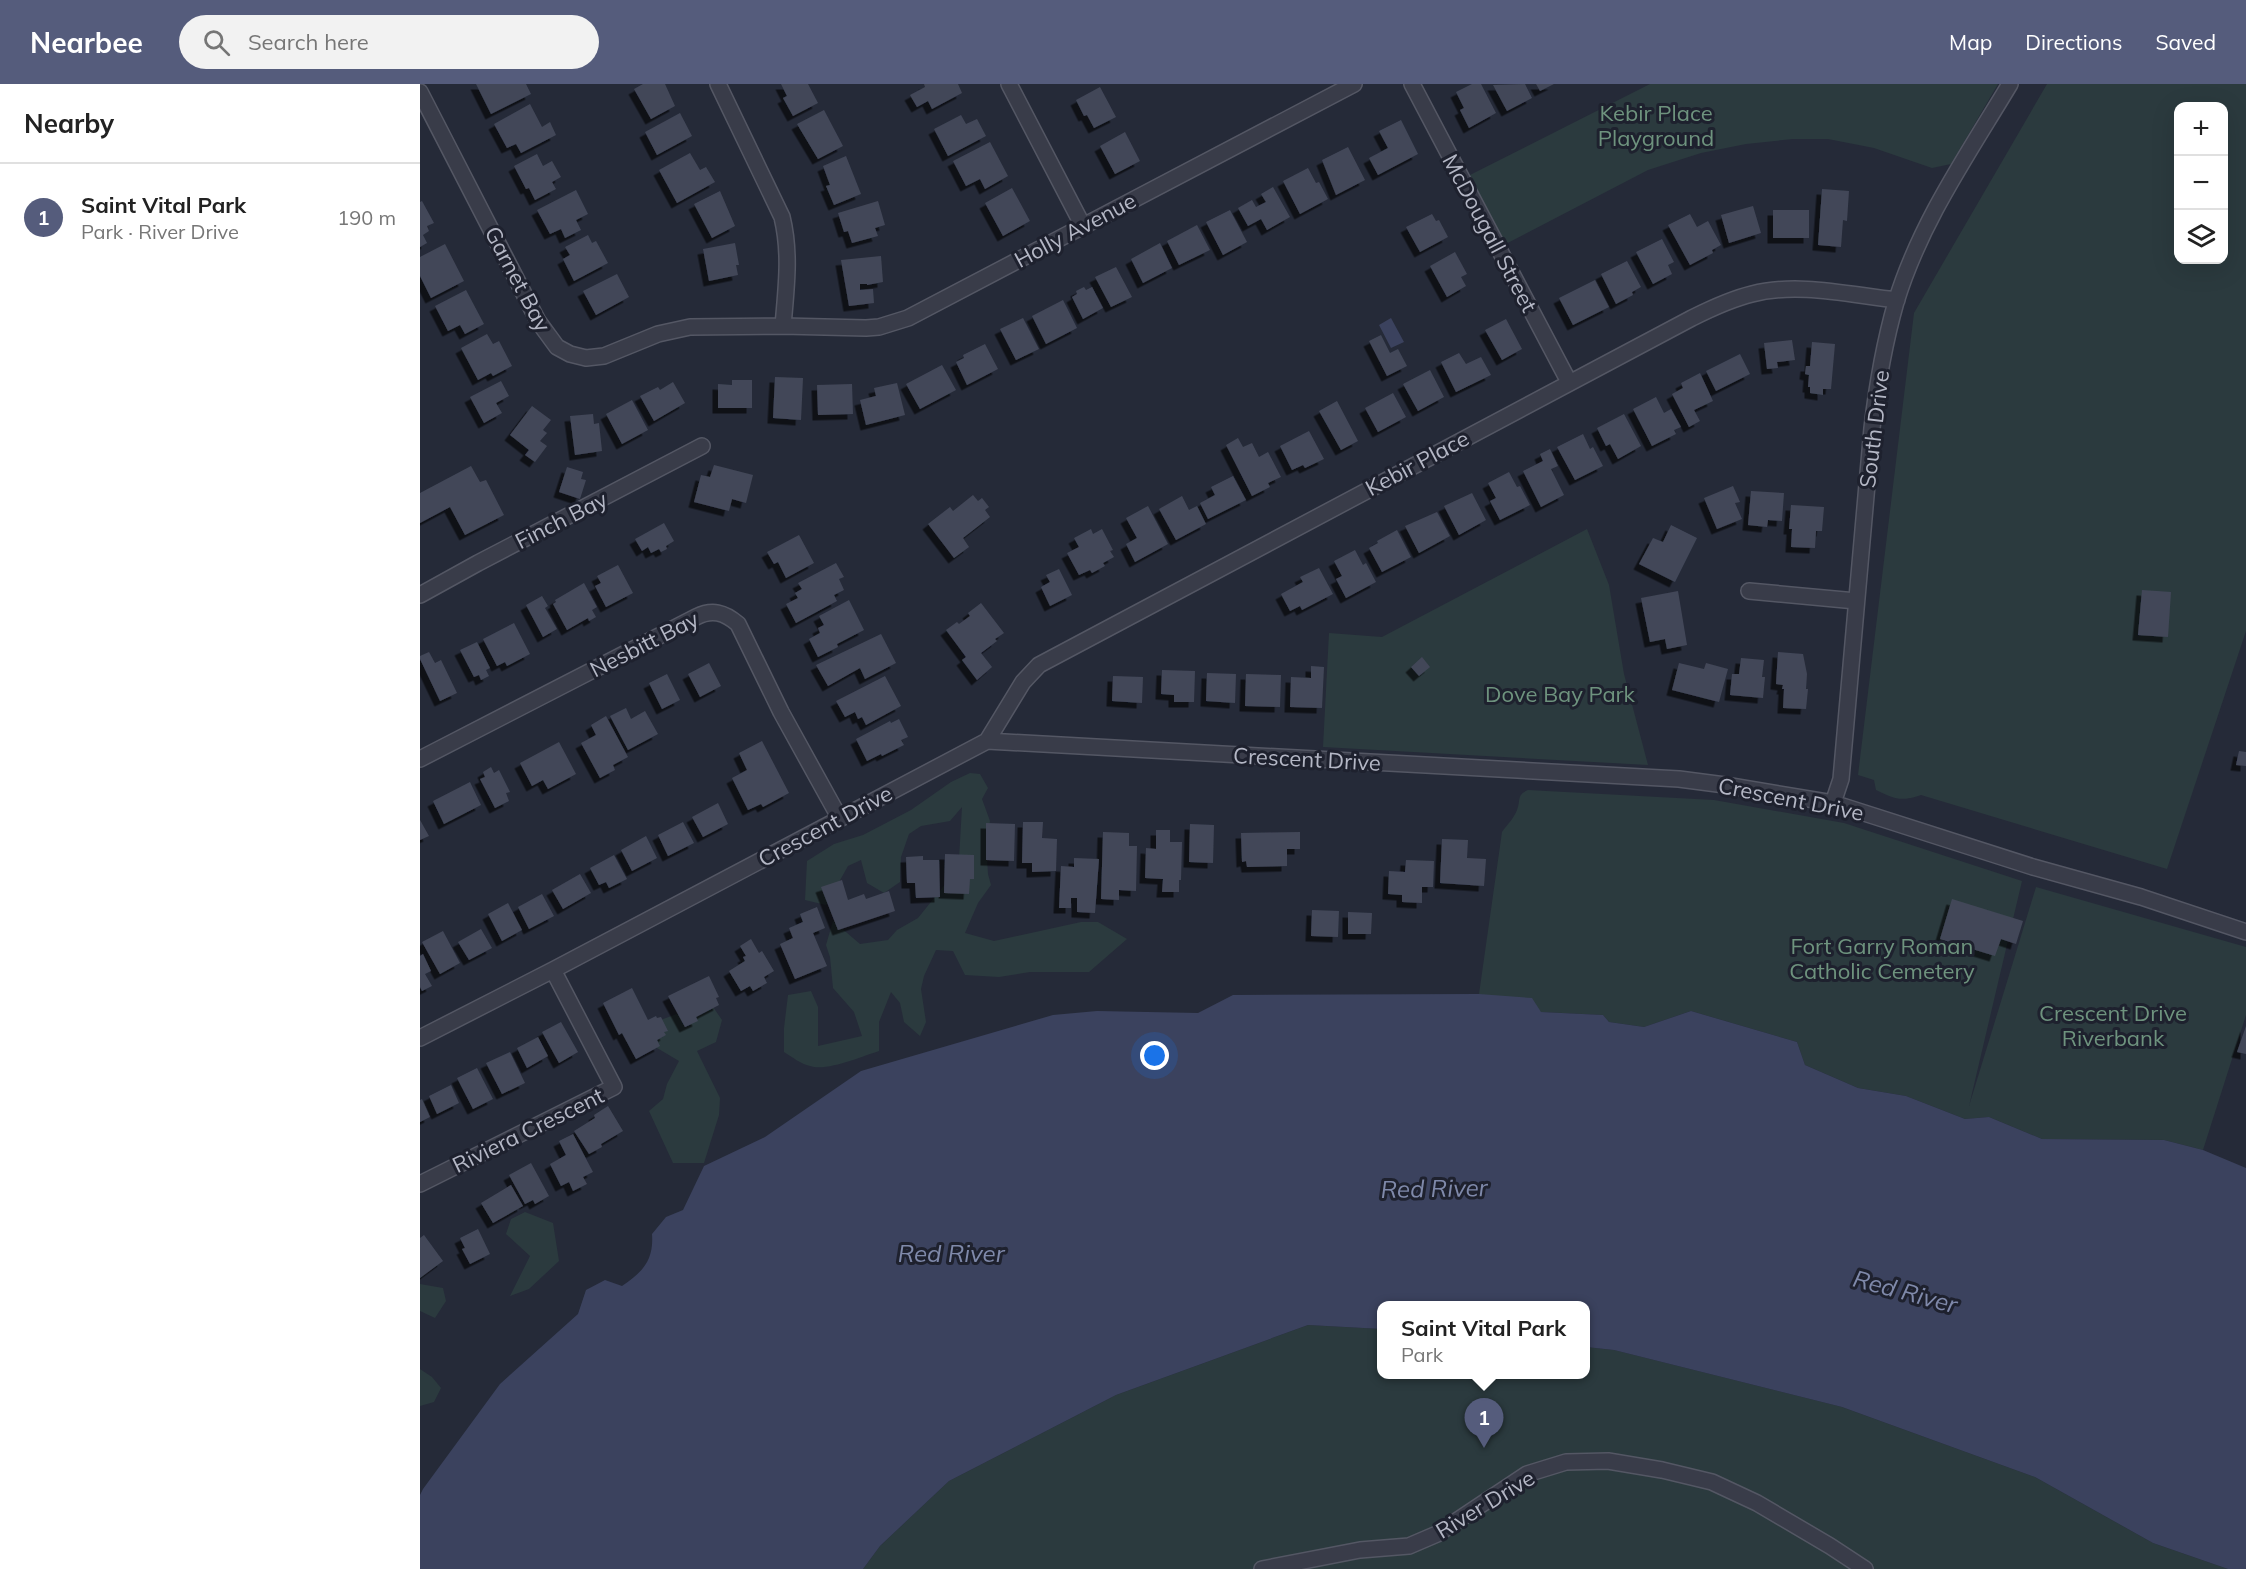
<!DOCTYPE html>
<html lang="en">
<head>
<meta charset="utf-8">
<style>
  :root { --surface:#fff; --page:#f2f2f2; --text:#222; --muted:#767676; --line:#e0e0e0; --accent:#555c7c }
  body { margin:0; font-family:Mulish,sans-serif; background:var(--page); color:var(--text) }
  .controls { position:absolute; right:18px; top:18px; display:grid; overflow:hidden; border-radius:12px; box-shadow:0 6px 24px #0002 }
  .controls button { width:54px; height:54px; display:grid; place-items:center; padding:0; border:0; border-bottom:2px solid var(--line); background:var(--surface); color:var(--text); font:30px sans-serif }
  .you { position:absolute; left:735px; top:972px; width:21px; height:21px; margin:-15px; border:4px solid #fff; border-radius:50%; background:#1a73e8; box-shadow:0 0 0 9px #1a73e833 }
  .badge { display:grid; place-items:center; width:39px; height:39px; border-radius:50%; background:var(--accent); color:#fff; font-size:20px; font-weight:700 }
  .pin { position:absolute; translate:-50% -50px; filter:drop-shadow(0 2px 3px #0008) }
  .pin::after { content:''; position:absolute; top:32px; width:21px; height:18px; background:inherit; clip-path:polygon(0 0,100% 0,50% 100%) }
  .popup { position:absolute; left:957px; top:1217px; width:213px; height:78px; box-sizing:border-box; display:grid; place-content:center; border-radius:12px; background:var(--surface); filter:drop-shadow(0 2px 4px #0005); font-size:20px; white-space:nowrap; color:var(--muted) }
  .popup b { font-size:22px; color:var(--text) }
  .popup::after { content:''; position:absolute; left:50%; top:100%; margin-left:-12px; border:12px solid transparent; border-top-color:var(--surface) }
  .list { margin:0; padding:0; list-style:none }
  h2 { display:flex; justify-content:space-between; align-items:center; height:78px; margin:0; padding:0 24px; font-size:26px }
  h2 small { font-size:20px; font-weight:400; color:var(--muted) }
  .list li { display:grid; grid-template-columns:39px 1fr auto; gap:18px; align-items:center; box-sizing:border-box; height:108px; padding:0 24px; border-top:2px solid var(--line) }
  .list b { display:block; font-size:22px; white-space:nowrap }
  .list p { margin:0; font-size:20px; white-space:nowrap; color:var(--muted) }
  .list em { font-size:20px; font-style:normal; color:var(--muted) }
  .icon { flex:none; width:33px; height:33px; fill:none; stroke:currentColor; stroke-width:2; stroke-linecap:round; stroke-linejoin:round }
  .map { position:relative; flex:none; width:1826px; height:1485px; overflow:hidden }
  header { display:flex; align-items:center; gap:36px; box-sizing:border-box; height:84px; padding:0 30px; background:var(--accent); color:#fff }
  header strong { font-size:28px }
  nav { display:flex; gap:33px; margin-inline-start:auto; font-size:21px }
  .search { width:420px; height:54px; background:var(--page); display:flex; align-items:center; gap:15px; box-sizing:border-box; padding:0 21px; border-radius:33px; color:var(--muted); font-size:22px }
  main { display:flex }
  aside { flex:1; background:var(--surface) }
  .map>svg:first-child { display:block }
  .green { fill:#2b3a3e; fill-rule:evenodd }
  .water { fill:#3b425e }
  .building { fill:#424758; filter:url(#shadow) }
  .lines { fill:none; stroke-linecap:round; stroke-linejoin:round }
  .minor-casing { stroke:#545764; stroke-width:18 }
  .minor { stroke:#393c49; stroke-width:15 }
  .labels { text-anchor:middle; stroke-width:6; stroke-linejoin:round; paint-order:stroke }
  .park-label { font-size:22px; fill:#6e937e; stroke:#1e212e }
  .street-label { font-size:22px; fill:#b4b7c5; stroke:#1e212e }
  .water-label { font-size:24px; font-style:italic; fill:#7f89aa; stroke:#1e212e }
</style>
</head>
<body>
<header>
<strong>Nearbee</strong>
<div class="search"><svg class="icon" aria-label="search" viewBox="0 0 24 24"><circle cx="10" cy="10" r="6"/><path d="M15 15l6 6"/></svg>Search here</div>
<nav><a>Map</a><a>Directions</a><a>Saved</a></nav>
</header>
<main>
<aside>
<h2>Nearby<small></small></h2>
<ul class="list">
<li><span class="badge">1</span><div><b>Saint Vital Park</b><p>Park · River Drive</p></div><em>190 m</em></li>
</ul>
</aside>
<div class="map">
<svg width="1826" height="1485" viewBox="0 0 1826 1485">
  <defs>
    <filter id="shadow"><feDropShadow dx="-5.5" dy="5.5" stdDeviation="0" flood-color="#0009"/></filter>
  </defs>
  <rect width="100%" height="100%" fill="#252a38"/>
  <path class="green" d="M1230,0H1578L1531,80L1512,84L1454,64L1408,55H1373L1326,60L1281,69L1228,86L1078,164L1042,95Z
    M1627,0H1826V547L1747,785L1501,711C1480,718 1475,715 1456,706L1454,696L1438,691L1494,229ZM1758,22H1804V176H1758Z
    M1167,445L1189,501L1204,590L1228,681L903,663L909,549L962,553Z
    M550,689L560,690L568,704L562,715L570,737L566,760L568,790L571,801L558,819L545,849L574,857L661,838H678L707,855L669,888H610L579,893L545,891L533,867L516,866L504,892L501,905L506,938L500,952L484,938L480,919L471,908L459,938V967C443,972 406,988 390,982C381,980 372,973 364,968V944L368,911L391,907L398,923V962L442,952L434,928L413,904L410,873L406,861L413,837L440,860L468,856L477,846L498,834L531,793L539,775L542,723L530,737L501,742L489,750L481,773L480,798L464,809L447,799L441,776L428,782L406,821L385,816L387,777L414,760L443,751L491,726L531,698Z
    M1108,706L1294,716L1424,739L1602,797L1549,1022L1616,803L1826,863V931L1783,1066L1744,1056L1622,1055L1569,1033L1545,1035L1486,1012L1438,1004L1385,981L1377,958L1271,927L1224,943L1189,938L1183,931L1121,928L1059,910L1082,748C1087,741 1094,734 1097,726C1101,717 1096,711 1108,706Z
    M293,923L302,936L296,958L277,967L300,1014L299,1031L284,1079H253L229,1027L243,1015L247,1000L259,977L237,964L235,938L265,927Z
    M105,1128L133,1139L139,1177L109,1205L90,1212L110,1172L86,1150L91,1135Z
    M0,1200L23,1204L26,1217L15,1234L0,1227Z
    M888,1241L962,1245V1290H1166V1263L1194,1266L1422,1323L1615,1393L1733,1459L1808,1485H443L460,1462L529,1397L696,1311Z
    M0,1285L12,1293L21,1304L14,1318L0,1322Z"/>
  <path class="water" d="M971,234L984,258L971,264L959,241Z
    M1059,910L1112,914L1121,928L1183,931L1189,938L1224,943L1271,927L1377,958L1385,981L1438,1004L1486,1012L1545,1035L1569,1033L1622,1055L1744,1056L1783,1066L1826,1084V1485H1808L1733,1459L1615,1393L1422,1323L1194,1266L1166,1263V1222H962V1245L888,1241L696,1311L529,1397L460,1462L443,1485H0V1411L3,1405L80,1300L158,1230L166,1206L185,1196L202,1202C223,1188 234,1176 232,1150L246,1133L263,1126L284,1082L345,1053L441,987L633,931L677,927L778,929L813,911Z"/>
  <path class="building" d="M56,0H106L111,10L71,30Z
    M223,0H245L255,22L231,35L214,5Z
    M361,0H388L398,19L373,32L363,14L367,12Z
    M504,0H538L542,9L512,25L508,17L497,23L490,11L505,3Z
    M1052,0H1061L1076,29L1049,44L1040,26L1044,24L1036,8Z
    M1105,0L1112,14L1087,27L1073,1Z
    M1116,0H1134L1120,7Z
    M680,3L696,33L674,44L667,31L664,32L656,16Z
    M110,20L122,43L130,38L136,51L101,69L96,60L87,64L74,40Z
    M404,26L423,62L398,75L377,40Z
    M260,29L272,52L237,71L225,48Z
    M541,31L546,40L557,35L566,52L528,72L514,45Z
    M981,36L998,70L958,91L949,74L968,64L959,47Z
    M705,48L720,77L695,90L680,62Z
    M570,58L588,92L565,105L560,95L546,102L533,77Z
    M928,63L945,96L916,111L902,76Z
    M270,69L280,86L286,83L295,98L257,119L239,86Z
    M117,70L123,82L132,77L141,93L132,98L136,105L115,116L109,104L106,105L94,82Z
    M426,72L441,110L414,121L406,102L410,101L403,82Z
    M888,84L896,99L899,98L908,115L880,130L863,97Z
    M853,103L870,133L847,146L841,135L828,142L818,124L832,116L836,123L846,118L841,110Z
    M592,104L610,137L583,152L565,119Z
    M1402,105L1429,107L1427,137L1423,136L1421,163L1398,161Z
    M156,106L168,130L156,136L161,146L145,154L141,145L130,150L117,126Z
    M300,107L315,142L292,154L274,120Z
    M2,117L14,139L7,142L9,147L3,151L7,159L0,163V118Z
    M458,117L465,141L455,144L458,152L432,159L428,147L424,148L418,129Z
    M1333,122L1341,149L1309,159L1301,131Z
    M810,126L827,158L803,171L786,138Z
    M1353,126H1389V154H1353Z
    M1012,130L1016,137L1019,136L1028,153L1000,168L986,143Z
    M1270,130L1277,143L1288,137L1301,161L1292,166L1293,169L1270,181L1248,141Z
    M777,141L790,166L759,181L747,157Z
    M168,151L172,159L176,157L188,179L154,197L143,175L150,171L145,163Z
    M1242,155L1254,178L1248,181L1252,190L1233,200L1216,168Z
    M315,159L319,181H316L318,191L289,197L283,165Z
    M740,159L752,184L723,199L711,175Z
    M25,160L44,197L11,214L0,192V173Z
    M1035,168L1047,190L1041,193L1046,202L1027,213L1010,182Z
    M461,172L463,198L447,201V200H440V206L453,205L454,219L429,222L421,176Z
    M1207,177L1221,203L1212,208L1213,211L1196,220L1181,190Z
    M696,183L712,213L691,223L675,193Z
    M197,190L209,213L176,231L163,207Z
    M1175,196L1189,223L1153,241L1139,214Z
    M664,203L666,206L672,203L683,224L663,235L652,213L657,210L656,207Z
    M46,206L64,240L45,250L40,241L28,247L15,222Z
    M643,216L657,244L626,260L612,232Z
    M603,234L619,265L596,276L580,245Z
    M1086,235L1102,265L1082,276L1065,246Z
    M67,250L73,260L79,257L92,282L73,292L71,289L58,296L41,264Z
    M961,251L970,269L978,265L987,282L967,292L949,257Z
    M1372,256L1375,276L1357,278L1358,284L1347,285L1344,259Z
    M1392,258L1415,260L1411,305H1403V311L1390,309V303H1388L1389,291L1385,290L1386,282H1390Z
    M565,260L578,285L547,301L536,278L544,274L543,271Z
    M1039,269L1046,280L1061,273L1071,291L1036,308L1021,278Z
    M1320,270L1330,290L1296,307L1286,287Z
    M522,281L536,306L500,325L486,300Z
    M1010,286L1024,313L998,327L983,300Z
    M1280,289L1293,317L1274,326L1280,337L1269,343L1252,310L1263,304L1261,299Z
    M355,293L383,294L381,336L353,334Z
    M312,296H332V324H298V300L312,301Z
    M81,297L89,312L76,319L82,329L64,339L50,313Z
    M253,298L265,319L234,337L220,312L238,303L240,306Z
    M477,299L485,331L446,341L440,316L456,312L454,304Z
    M432,300L433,330L398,331L397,301Z
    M973,309L986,333L958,348L945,324Z
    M1236,313L1244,329L1251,325L1261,343L1254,346L1256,350L1232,362L1213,325Z
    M212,316L228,346L202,360L186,330Z
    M917,317L938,357L921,366L899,327Z
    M112,322L131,336L123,346L127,349L120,357L127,362L115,378L105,371L109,366L90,351Z
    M173,330L174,340L179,339L182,367L155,371L150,332Z
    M1204,330L1221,362L1198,375L1190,360L1186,362L1177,344Z
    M889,347L904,375L885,384L883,381L872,386L860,362Z
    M1163,350L1170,365L1173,363L1183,382L1155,396L1137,363Z
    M818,354L823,363L832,359L839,373L848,368L861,393L848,399L850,403L832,412L806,361Z
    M1130,365L1138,382L1131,385L1144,411L1121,423L1103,387L1123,377L1120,370Z
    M294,381L333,391L326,419L312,415L309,427L274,418L281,391L290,393Z
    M51,382L60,398L66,396L84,431L45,451L30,423L0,439V409Z
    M147,383L163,388L161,395L166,396L160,415L139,408Z
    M1089,388L1097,403L1100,402L1110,421L1080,436L1070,417L1076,414L1068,399Z
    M813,392L826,416L788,435L780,419L795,411L791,403Z
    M1313,402L1320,418L1315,419L1322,435L1297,445L1284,414Z
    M1331,407L1364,409L1362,437L1348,436L1347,443L1328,441Z
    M1052,409L1066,436L1039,451L1024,422Z
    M553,411L558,417L562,414L569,423L565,426L570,433L543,454L549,463L534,474L508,440L530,423L533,427Z
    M762,412L769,426L777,422L786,440L756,456L739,425Z
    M1371,421L1404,423L1402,447H1396L1395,464L1371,463L1372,445H1369Z
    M728,422L748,460L715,478L706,460L717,454L706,434Z
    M1017,428L1030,452L999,469L985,442Z
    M244,439L254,457L246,462L247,465L241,468L239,465L231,469L228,463L222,467L215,455Z
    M1251,441L1277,454L1255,498L1219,480L1233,454L1243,458Z
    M671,445L673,450L682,445L693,466L690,467L694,473L683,479L685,482L672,489L670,486L659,491L647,469L659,463L654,454Z
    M977,446L991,473L962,488L949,464L958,459L957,457Z
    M379,451L394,479L366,494L358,478L354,480L347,468Z
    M935,466L943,481L946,479L956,498L926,514L916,495L922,492L914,477Z
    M416,479L424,493L419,495L424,506L414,511L417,517L376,539L366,520L378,514L375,509L382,505L378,499Z
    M198,481L213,509L186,523L175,502L181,499L177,492Z
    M899,484L913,510L882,526L880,522L870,527L861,510L883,498L880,493Z
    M639,485L652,511L630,522L621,503L630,498L626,491Z
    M164,499L177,523L172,526L176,533L169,537L168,534L147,546L133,520L136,518L135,516Z
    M1722,506L1751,508L1748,553L1718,551Z
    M1258,507L1267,561L1247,565L1245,555L1230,558L1221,514Z
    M122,512L128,522L125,524L137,545L123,553L106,521Z
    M429,516L444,546L417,560L418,563L398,573L389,555L400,549L398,544L404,541L399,532Z
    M561,519L584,549L575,555L577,557L561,569L572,583L557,596L542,576L546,573L526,546L537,538L539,540L550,532L548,529Z
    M94,539L110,570L87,582L85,578L77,582L63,555Z
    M461,550L476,579L445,595L440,584L408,602L396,581Z
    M57,558L70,584L66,586L69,592L61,596L59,591L54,593L40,566Z
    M9,568L15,579L21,576L37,609L20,617L0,575V572Z
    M1358,568L1383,570L1387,590L1386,605H1388L1386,625L1363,624L1364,605H1362L1363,601L1356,600Z
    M1002,573L1010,583L999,592L991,583Z
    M1321,574L1344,576L1342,593H1345L1343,614L1310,611L1312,590H1319Z
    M289,579L301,602L280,613L268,590Z
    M1259,579L1284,585L1286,579L1308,585L1299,618L1252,606Z
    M891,582L904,583L902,624L870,623L871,593L891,594Z
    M742,586L775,587L774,618H754V611L741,610Z
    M787,589L816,590L815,619L786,617Z
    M247,590L260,616L242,625L229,599Z
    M826,590L861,591L860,623L825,622Z
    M465,592L481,622L446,641L442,633L438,635L435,628L425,633L416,617Z
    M693,592L723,593L722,619L692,617Z
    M206,624L211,635L225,627L238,650L208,666L190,632Z
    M186,632L208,673L193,681L195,686L180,694L161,659L176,651L171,641Z
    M479,635L488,653L481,656L484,661L462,672L461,670L447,677L436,655L470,637L471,639Z
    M342,657L369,709L343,723L341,720L328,726L312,694L327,686L319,669Z
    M139,658L156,690L128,705L123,696L112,702L100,679Z
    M1819,667L1826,668V682L1816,681Z
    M71,683L74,689L79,686L90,708L86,709L89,717L75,724L60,695L65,693L63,688Z
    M50,698L61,721L24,740L13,717Z
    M298,719L308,740L283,753L272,733Z
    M0,736L9,752L0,756Z
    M263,738L274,759L248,772L238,751Z
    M603,738H623L622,754L637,755L636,787L612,788V779H602Z
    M566,739L595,740L594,777L566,776Z
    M770,740L794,741L793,779L769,778Z
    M736,746H750V758H762L761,796H759V808H742L743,795L725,794L726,764L736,765Z
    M683,748L709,749V762H717L716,807L699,806V816L681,815Z
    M880,748V765H867V782L827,783L826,777L822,778L821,749Z
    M226,752L237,774L212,787L201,766Z
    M1022,755L1048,756L1047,774L1066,775L1064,802L1020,799Z
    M525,770L554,771V795H550L549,810L524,809Z
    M194,771L207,795L189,804L186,798L179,801L170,784Z
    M503,772V776H519L520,813L496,814L495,799H487L486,773Z
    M654,774L679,775L675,829L657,828V814H651V824H639L641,782L654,783Z
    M986,776L1014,777L1013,803H1002V819L982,818V811L968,810L969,787L985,788Z
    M160,790L171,809L143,825L132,806Z
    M422,796L428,816L444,810L446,815L469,807L475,827L418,846L401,803Z
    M122,810L134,832L109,845L98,823Z
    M1532,815L1603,837L1596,860L1581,855L1575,872L1520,855Z
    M88,819L102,846L82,857L68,830Z
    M397,823L405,844L393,849L407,882L375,895L360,860L373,854L369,844L383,838L380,830Z
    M892,826L919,827L918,853L891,852Z
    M928,828L952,829L951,850H928Z
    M61,845L72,864L49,876L38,858Z
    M23,847L40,879L20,890L2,858Z
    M331,855L339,869L342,867L354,887L344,893L347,899L333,907L330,902L321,907L309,887L325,877L323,873L326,872L320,862Z
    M3,870L11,887L5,890L12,902L2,907L0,903V872Z
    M289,892L299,913L296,914L299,921L276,933L278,937L265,943L248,912Z
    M212,904L228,936L236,932L237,934L241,933L248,947L244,948L246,951L237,956L240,962L216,975L202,949L199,951L183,919Z
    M141,938L158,968L139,979L122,948Z
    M1826,942V970L1817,968Z
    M118,953L128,972L107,984L97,964Z
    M90,968L105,999L82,1010L66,979Z
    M57,984L73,1015L53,1025L37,994Z
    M31,1001L39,1019L17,1030L9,1012Z
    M2,1015L10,1033L0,1038V1016Z
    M188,1022L203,1047L181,1060L182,1063L169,1070L154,1047L175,1034L174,1031Z
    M153,1050L173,1088L163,1093L167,1100L153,1107L149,1098L141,1102L130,1080L146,1071L139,1057Z
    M111,1079L129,1112L115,1120L113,1116L105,1120L89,1091Z
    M91,1101L103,1122L73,1139L61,1119Z
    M58,1145L70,1170L50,1180L42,1165L45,1164L40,1154Z
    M4,1151L23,1177L0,1194V1154Z"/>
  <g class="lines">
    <defs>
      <path id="minor" d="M589,0L663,142
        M992,0L1149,298
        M0,8L118,237L137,263L150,270L166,274L184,272L238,250L270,243L363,242C366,205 371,170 362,133L298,0
        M363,242L446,244L459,243L488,234L934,0
        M1329,507L1436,517
        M0,511L58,479L282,362
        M567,657L603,598L619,581L1272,234C1292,224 1311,215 1332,210C1378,198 1430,211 1477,216
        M0,675L276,533C292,525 304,528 318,540L361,628L419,733
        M1413,719L1421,695L1452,344C1457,301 1464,260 1476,218C1500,139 1548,70 1590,0
        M0,954L133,886L567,657L1259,695L1305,701L1413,719L1613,783L1721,813L1826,848
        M0,1100L194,1003L133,886
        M842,1485L940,1466L989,1462L1017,1450L1107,1390L1146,1378L1188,1377L1242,1386L1292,1398L1337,1419L1410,1462L1445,1485"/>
    </defs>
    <use href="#minor" class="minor-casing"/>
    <use href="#minor" class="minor"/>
  </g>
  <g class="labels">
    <g class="park-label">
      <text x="1236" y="37">Kebir Place<tspan x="1236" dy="25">Playground</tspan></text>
      <text x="1140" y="618">Dove Bay Park</text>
      <text x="1462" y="870">Fort Garry Roman<tspan x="1462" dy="25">Catholic Cemetery</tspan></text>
      <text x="1693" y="937">Crescent Drive<tspan x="1693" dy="25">Riverbank</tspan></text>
    </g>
    <g class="street-label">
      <text transform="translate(655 146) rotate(-28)" y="8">Holly Avenue</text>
      <text transform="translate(1070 149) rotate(62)" y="8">McDougall Street</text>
      <text transform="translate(98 195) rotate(62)" y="8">Garnet Bay</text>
      <text transform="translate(1454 345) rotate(-83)" y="8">South Drive</text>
      <text transform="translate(997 379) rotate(-28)" y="8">Kebir Place</text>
      <text transform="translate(141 436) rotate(-27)" y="8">Finch Bay</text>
      <text transform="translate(224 560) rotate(-27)" y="8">Nesbitt Bay</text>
      <text transform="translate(887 675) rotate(3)" y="8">Crescent Drive</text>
      <text transform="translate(1371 715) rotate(11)" y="8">Crescent Drive</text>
      <text transform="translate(405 742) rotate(-28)" y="8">Crescent Drive</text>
      <text transform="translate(108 1046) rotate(-26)" y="8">Riviera Crescent</text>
      <text transform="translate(1065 1420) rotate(-31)" y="8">River Drive</text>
    </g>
    <g class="water-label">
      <text transform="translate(1014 1105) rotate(-1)" y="8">Red River</text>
      <text x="531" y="1178">Red River</text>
      <text transform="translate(1485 1208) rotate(15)" y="8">Red River</text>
    </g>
  </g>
</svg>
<div class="controls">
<button>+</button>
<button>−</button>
<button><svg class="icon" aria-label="layers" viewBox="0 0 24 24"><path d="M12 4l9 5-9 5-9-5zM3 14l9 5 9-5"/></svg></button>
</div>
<div class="you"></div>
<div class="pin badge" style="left:1064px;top:1364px">1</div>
<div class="popup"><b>Saint Vital Park</b>Park</div>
</div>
</main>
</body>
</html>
